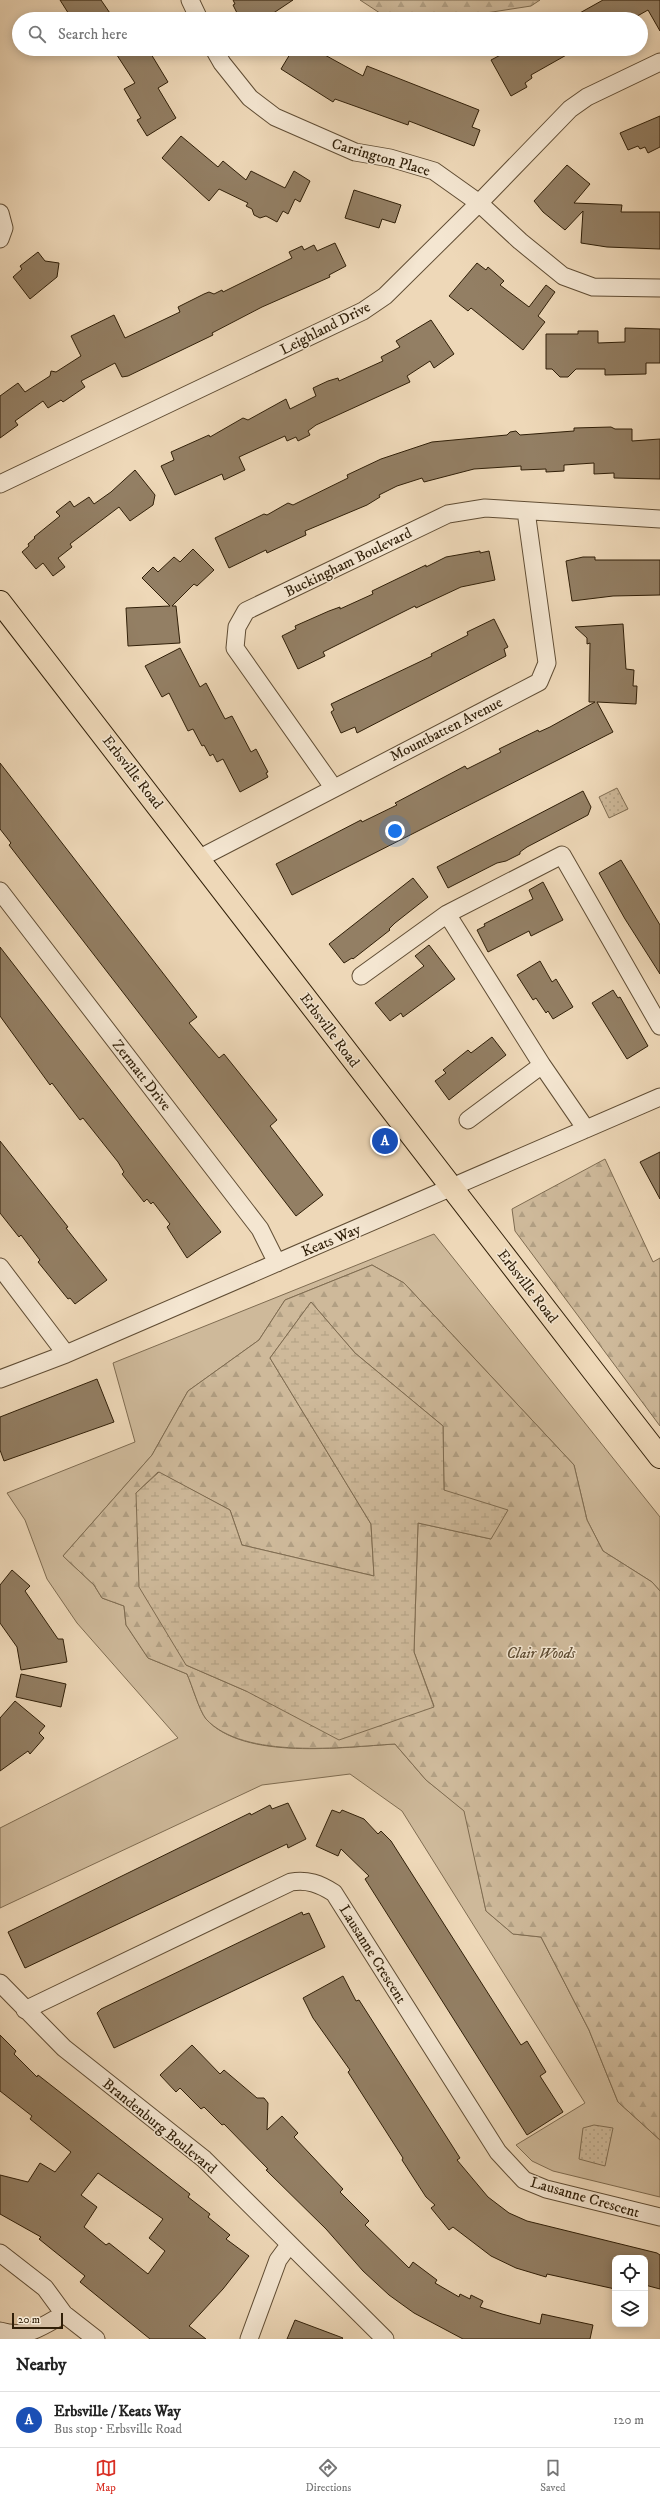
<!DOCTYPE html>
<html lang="en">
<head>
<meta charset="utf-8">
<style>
  :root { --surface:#fff; --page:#f2f2f2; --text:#222; --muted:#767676; --line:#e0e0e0; --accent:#d93025 }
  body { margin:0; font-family:"IM FELL DW Pica",serif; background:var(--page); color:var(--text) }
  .controls { position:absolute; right:12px; bottom:12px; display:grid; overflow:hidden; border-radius:8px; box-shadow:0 2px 10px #0003 }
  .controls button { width:36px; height:36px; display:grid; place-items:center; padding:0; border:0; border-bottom:1px solid var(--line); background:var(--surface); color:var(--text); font:20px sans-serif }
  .scale { position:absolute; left:12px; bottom:10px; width:51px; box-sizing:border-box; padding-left:4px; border:2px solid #301f08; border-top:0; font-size:11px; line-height:14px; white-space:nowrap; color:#301f08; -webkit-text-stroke:3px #f4e6d1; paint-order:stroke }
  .you { position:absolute; left:395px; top:831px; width:14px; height:14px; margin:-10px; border:3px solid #fff; border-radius:50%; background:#1a73e8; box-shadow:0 0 0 6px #1a73e833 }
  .badge { display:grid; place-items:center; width:26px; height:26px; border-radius:50%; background:var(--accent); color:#fff; font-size:13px; font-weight:700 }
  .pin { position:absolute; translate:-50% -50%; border:2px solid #fff; box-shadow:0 1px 4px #0006 }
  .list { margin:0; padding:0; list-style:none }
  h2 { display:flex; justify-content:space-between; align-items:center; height:52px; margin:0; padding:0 16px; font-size:17px }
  h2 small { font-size:13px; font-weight:400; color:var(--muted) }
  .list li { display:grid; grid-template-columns:26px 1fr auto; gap:12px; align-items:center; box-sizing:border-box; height:56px; padding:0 16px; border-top:1px solid var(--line) }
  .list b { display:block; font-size:15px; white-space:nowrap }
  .list p { margin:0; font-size:13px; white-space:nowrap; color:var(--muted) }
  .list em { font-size:13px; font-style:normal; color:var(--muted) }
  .icon { flex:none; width:22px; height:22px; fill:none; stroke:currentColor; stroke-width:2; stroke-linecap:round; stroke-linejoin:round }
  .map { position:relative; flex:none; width:660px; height:2339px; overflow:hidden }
  .search { position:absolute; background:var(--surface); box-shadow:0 2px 10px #0003; left:12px; right:12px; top:12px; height:44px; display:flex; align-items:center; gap:10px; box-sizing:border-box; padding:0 14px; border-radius:22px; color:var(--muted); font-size:15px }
  .sheet { height:108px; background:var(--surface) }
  nav { display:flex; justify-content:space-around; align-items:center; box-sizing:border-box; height:56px; border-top:1px solid var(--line); background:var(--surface); font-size:11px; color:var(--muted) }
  nav a { display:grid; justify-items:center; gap:2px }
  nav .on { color:var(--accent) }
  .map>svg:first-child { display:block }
  .grass { fill:#ceb99a; stroke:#7f6c51 }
  .forest { fill:url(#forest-firs); stroke:#7f6c51; fill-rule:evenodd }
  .wetland { fill:url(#wetland-marsh); stroke:#7f6c51 }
  .park { fill:url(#park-dots); stroke:#7f6c51 }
  .building { fill:#937f64; stroke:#301f08; fill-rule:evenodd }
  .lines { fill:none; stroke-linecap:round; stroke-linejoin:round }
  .minor-casing { stroke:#604d34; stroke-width:19 }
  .major-casing { stroke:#301f08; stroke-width:24 }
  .minor { stroke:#f4e6d1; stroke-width:17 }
  .major { stroke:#eed8b8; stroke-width:22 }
  .labels { text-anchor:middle; stroke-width:3; stroke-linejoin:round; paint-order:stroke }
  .street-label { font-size:15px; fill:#301f08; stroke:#f4e6d1 }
  .park-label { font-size:15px; font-style:italic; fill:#5f4d34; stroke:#f4e6d1 }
</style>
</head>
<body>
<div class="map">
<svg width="660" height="2339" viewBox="0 0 660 2339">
  <defs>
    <pattern id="forest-firs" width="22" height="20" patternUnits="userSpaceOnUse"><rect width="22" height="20" fill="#ceb99a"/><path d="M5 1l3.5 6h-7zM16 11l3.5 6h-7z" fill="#b19f83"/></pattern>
    <pattern id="wetland-marsh" width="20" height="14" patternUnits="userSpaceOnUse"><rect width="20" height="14" fill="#ceb99a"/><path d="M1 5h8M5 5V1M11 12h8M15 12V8" fill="none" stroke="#b19f83"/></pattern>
    <pattern id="park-dots" width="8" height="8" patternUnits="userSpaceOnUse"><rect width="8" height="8" fill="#ceb99a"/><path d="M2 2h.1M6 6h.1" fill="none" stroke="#b19f83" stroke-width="1.8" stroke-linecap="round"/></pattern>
  </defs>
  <rect width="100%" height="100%" fill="#eed8b8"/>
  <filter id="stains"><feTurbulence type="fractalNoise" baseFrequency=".005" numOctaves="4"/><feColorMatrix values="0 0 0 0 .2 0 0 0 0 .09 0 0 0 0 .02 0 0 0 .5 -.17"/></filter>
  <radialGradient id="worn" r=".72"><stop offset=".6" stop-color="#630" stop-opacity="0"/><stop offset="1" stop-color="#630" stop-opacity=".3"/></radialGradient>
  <path class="grass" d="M434,1234L660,1517V1591L652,1582L603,1551L587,1520L574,1465L404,1283L372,1265L285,1300L259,1340L188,1391L152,1455L63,1556L94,1585L102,1598L124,1606L126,1625L148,1658L187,1674C192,1685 199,1710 206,1719C244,1761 344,1747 395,1744L426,1780L465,1811L486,1911L513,1934L541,1937L589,2030L618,2102L660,2140V2197L553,2171L532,2161L516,2145L585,2103L402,1811L350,1774L262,1785L0,1908V1828L178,1738L77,1623L47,1579L25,1520L7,1493L135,1442L113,1363Z"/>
  <path class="forest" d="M360,0H540L531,6L460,17L459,19H389Z
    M605,1159L653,1262L660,1258V1426L515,1231L512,1209Z
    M372,1265L404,1283L574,1465L587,1520L603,1551L652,1582L660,1591V2140L618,2102L589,2030L541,1937L513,1934L486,1911L464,1811L426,1780L395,1744C344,1747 244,1760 206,1719C199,1710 192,1685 187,1674L148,1658L126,1625L124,1606L102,1598L94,1585L63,1556L152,1455L188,1391L259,1340L285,1300ZM311,1302L355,1353L443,1426L444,1490L491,1539L418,1523L414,1652L434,1706L246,1691L186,1665L136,1493L158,1472L230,1510L242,1545L374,1576L371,1524L270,1358Z"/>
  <path class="wetland" d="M311,1302L355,1353L443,1426L444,1490L508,1510L491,1539L418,1523L414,1652L434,1707L339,1740L246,1691L186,1665L139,1587L136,1493L159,1472L230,1510L242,1545L374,1576L371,1524L270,1358Z"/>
  <path class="park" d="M617,788L628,809L609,818L599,797Z
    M594,2125L613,2128L605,2166L579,2159L583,2128Z"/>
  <path class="building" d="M60,0H101L114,19H72Z
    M233,0H293L272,14L275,19H240L233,5L235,4Z
    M603,0H660V31L648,10L632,19H569Z
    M113,49H148L168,82L158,88L176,118L147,136L137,120L141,118L124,89L135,83Z
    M293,49H314L363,76L367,66L479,110L472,127L480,130L474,146L409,121L408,125L335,99L333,102L281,69Z
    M512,49H577L531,75L532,78L525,83L527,87L511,96L491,60Z
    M660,116V147L648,153L645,147L640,149L638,146L628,150L620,133Z
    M181,136L218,167L223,161L246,180L251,171L285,188L294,171L310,181L300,202L295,199L288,214L283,211L277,222L266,216L260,218L254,215L252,209L246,206L248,203L219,189L209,201L162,158Z
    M567,165L590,184L574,203L622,205L621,212H660V249L607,247L581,243L583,211L565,230L543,212L534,201Z
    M354,190L401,205L395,223L382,219L379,228L345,218Z
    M335,243L346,266L329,275L330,277L262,307L212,333L213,335L128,376L122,377L115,363L81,381L85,387L63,402L61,400L48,408L43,401L15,421L18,425L0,438V396L18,383L25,392L50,376L51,371L56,372L81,356L71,336L114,315L125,338L180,312L178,307L204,294L209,292L214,294L222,290L223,292L292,258L289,252L302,246L304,250L314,245L317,251Z
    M38,252L45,261L59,263L57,277L30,299L13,277L22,269L20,266Z
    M477,263L486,270L488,267L504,281L500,285L529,307L546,285L555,292L538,316L545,322L523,350L471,308L468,311L449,296Z
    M431,320L454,354L434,368L430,361L407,376L410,382L316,425L308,431L310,435L298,441L296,437L287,441L285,436L239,457L245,470L224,480L222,474L175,495L161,466L174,460L171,452L209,435L210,437L243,418L248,420L286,399L290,409L316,396L313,388L328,381L338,378L339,381L383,361L381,357L400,347L396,341Z
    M625,328L660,329V363H646V374L605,375V369H576L568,377H560L552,369H546V334H578V331H598V343L625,342Z
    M611,427L615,429H632V441L660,439V479L614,478V473L594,474V463L564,465V471L546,472V469L521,470V466L474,469L424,482L422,478L397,486L379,495L380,497L367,505L305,531L306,535L267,553L266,550L229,568L215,538L264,514L267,515L288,503L293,505L348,478L347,475L381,459L432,442L507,435L510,432L516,431L520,435L574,431V428Z
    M135,470L155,495L153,505L130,521L119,507L70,544L72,547L58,558L65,567L53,576L43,563L36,569L22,552L29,546L28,544L35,538L34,537L60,516L56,512L70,501L74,507L89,497L94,504L111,492Z
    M193,549L214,570L197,586L194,584L172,606H176L180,643L128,646L126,608L170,606L142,578L153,567L158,572L174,557L180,562Z
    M480,551V553L489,551L495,580L461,587L416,608L415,606L323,652L325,656L298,669L282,636L296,629L295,626L329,611L340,607V609L373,594L372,591L426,565V567L446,557Z
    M583,557H595V560H660V595L613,596L572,601L566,561Z
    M494,619L508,647L504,649L506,656L357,733L355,727L341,733L331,712L334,710L331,704L432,656L431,654L468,635L467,632Z
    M623,624L626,669L634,670L633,686H637L636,704L597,702L613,732L292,895L276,864L361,820L362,822L397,805L395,803L465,766L467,769L501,752L499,749L538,730L539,732L550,727L595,702H589L590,643L587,644V638L575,627Z
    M180,648L200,687L206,683L225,719L232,716L251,752L256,749L268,772L266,773L268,777L240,792L223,759L217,762L213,754L210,756L204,745L202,746L193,729L188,731L169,693L162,697L145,666Z
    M0,763L197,1017L189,1023L219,1058L224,1054L277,1120L270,1126L323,1195L296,1216L9,845L11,843L0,829Z
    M583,791L591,807L588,815L527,847L520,852V854L506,861L497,863L448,888L437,867Z
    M621,860L660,925V974L625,919L599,873Z
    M413,878L428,897L395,923L389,929L390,930L353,959L352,958L344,963L329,944Z
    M543,882L563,920L531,936L529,931L488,952L477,930L485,926L484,924L533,899L529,890Z
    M429,945L455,979L403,1017L401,1013L390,1021L375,1003L424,966L415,956Z
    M0,947L221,1232L187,1258L167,1227L170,1224L153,1202L151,1204L147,1199L144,1202L122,1174L124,1172L118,1162L83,1118L80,1120L52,1083L50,1085L0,1016Z
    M540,961L552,982L556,979L573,1007L553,1019L548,1011L546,1013L536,998L533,1000L517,975Z
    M613,990L618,998L620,997L648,1046L627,1059L592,1003Z
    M492,1037L506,1055L449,1100L435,1081L446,1073L443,1070L468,1050L471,1053Z
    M0,1141L68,1227L66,1228L107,1280L75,1304L70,1298L68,1299L38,1262L40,1260L21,1235L19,1237L0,1213Z
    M660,1152V1199L640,1162Z
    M97,1379L114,1422L4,1461L0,1450V1417Z
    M12,1570L30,1586L25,1591L58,1639H63L67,1662L21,1670L17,1647L0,1623V1585Z
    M21,1674L66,1684L61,1707L16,1697Z
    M15,1701L45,1726L39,1733L44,1738L30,1754L28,1751L0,1771V1718Z
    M288,1803L306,1839L288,1848L287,1844L25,1968L8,1932L250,1813L251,1815L270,1805L272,1809Z
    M332,1810L340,1813L342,1810L364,1819L378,1834L381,1831L391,1841L521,2045L527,2041L546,2072L540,2076L563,2112L527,2135L365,1879L369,1876L341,1849L338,1856L316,1846Z
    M302,1912L303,1915L309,1913L325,1947L114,2048L97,2013L101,2009Z
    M343,1976L356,2001L359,2000L460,2158L457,2160L488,2197L509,2213L527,2221L657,2253L660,2255V2289L645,2285V2258H615V2289L547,2274L546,2277L516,2268L491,2256L453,2227L449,2230L431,2208L435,2205L426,2197L402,2160L403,2158L348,2072L350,2070L313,2018L303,1998Z
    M0,2035L16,2051L14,2054L37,2077L38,2075L190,2194L188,2197L210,2214L208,2217L230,2235L226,2239L249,2256L223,2289L189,2326L206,2339H150L80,2282L85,2276L39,2239L41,2237L0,2214V2175L28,2182L40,2163L55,2172L71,2152L30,2119L32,2116L0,2091ZM98,2173L163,2219L149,2238L165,2251L148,2274L109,2243L106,2245L84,2227L97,2207L81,2195Z
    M192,2045L220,2074L224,2070L257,2098H264L268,2103L267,2130L282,2116L298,2133L294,2137L343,2189L340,2192L369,2221L365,2225L409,2268L413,2262L437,2280L435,2283L459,2297L460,2294L470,2299L471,2295L483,2301L480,2307L502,2314L540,2324L542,2314L593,2325L590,2339H463L414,2313L389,2295L363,2271L326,2229L266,2170L268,2169L224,2124L222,2125L204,2107L201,2109L180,2088L176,2092L160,2075Z
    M295,2320L343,2338L342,2339H287Z"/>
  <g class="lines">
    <defs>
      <path id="minor" d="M190,0L199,19
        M214,49L222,63L250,98L275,117L355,152L390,158L434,171L479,203L520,241L563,276L593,287L660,288
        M0,213L4,228L0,239
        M0,484L363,311L385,296L479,203L570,109L587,97L660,62
        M333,787L235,648L237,627L246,611L448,514L485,508L660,519
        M200,858L539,682L547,663L526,511
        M0,891L260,1229L277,1263
        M447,914L542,1065L586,1129
        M361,976L447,914L562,855L660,1026
        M468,1120L542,1065
        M0,1267L66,1354
        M0,1379L66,1354L660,1097
        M0,1983L64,2048L204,2159L385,2339
        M25,2010L291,1882C307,1879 320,1884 334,1893L498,2152L524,2180L546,2189L660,2217
        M0,2253L45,2288L64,2314L96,2339
        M0,2331C27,2339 41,2327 64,2314
        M249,2339L278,2260L289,2245"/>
      <path id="major" d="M0,602C222,886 439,1173 660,1457"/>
    </defs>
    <use href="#minor" class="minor-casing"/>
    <use href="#major" class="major-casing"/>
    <use href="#minor" class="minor"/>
    <use href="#major" class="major"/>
  </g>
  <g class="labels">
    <g class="street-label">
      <text transform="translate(381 157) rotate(16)" y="5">Carrington Place</text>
      <text transform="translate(325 328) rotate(-27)" y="5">Leighland Drive</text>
      <text transform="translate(348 562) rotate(-26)" y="5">Buckingham Boulevard</text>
      <text transform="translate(446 729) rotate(-27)" y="5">Mountbatten Avenue</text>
      <text transform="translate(133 772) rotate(52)" y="5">Erbsville Road</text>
      <text transform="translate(330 1030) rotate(53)" y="5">Erbsville Road</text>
      <text transform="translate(142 1075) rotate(52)" y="5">Zermatt Drive</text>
      <text transform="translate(331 1240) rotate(-23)" y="5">Keats Way</text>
      <text transform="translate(528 1286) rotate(52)" y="5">Erbsville Road</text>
      <text transform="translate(373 1954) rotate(58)" y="5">Lausanne Crescent</text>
      <text transform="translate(160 2126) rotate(39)" y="5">Brandenburg Boulevard</text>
      <text transform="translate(585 2197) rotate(16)" y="5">Lausanne Crescent</text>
    </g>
    <g class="park-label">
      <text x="541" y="1658">Clair Woods</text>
    </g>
  </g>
  <rect width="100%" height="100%" filter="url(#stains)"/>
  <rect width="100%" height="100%" fill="url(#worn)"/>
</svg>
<div class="controls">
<button><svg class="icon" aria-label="locate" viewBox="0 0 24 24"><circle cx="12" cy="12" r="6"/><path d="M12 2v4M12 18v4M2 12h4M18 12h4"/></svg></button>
<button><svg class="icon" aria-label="layers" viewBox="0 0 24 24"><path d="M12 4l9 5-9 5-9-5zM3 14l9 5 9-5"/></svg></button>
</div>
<div class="scale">20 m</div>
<div class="you"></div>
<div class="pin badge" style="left:385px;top:1141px;background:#1a4fb4">A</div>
<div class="search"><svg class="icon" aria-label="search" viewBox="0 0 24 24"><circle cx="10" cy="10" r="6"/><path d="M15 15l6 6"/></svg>Search here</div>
</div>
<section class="sheet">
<h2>Nearby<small></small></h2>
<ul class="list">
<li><span class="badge" style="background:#1a4fb4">A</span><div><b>Erbsville / Keats Way</b><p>Bus stop · Erbsville Road</p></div><em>120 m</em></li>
</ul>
</section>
<nav>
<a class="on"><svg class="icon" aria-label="map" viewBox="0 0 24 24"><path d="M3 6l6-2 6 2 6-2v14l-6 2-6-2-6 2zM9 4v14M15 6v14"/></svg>Map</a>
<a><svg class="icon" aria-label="directions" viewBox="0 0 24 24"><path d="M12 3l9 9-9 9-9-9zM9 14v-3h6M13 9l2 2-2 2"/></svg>Directions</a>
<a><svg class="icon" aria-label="saved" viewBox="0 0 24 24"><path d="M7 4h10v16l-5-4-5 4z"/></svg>Saved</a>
</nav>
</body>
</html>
